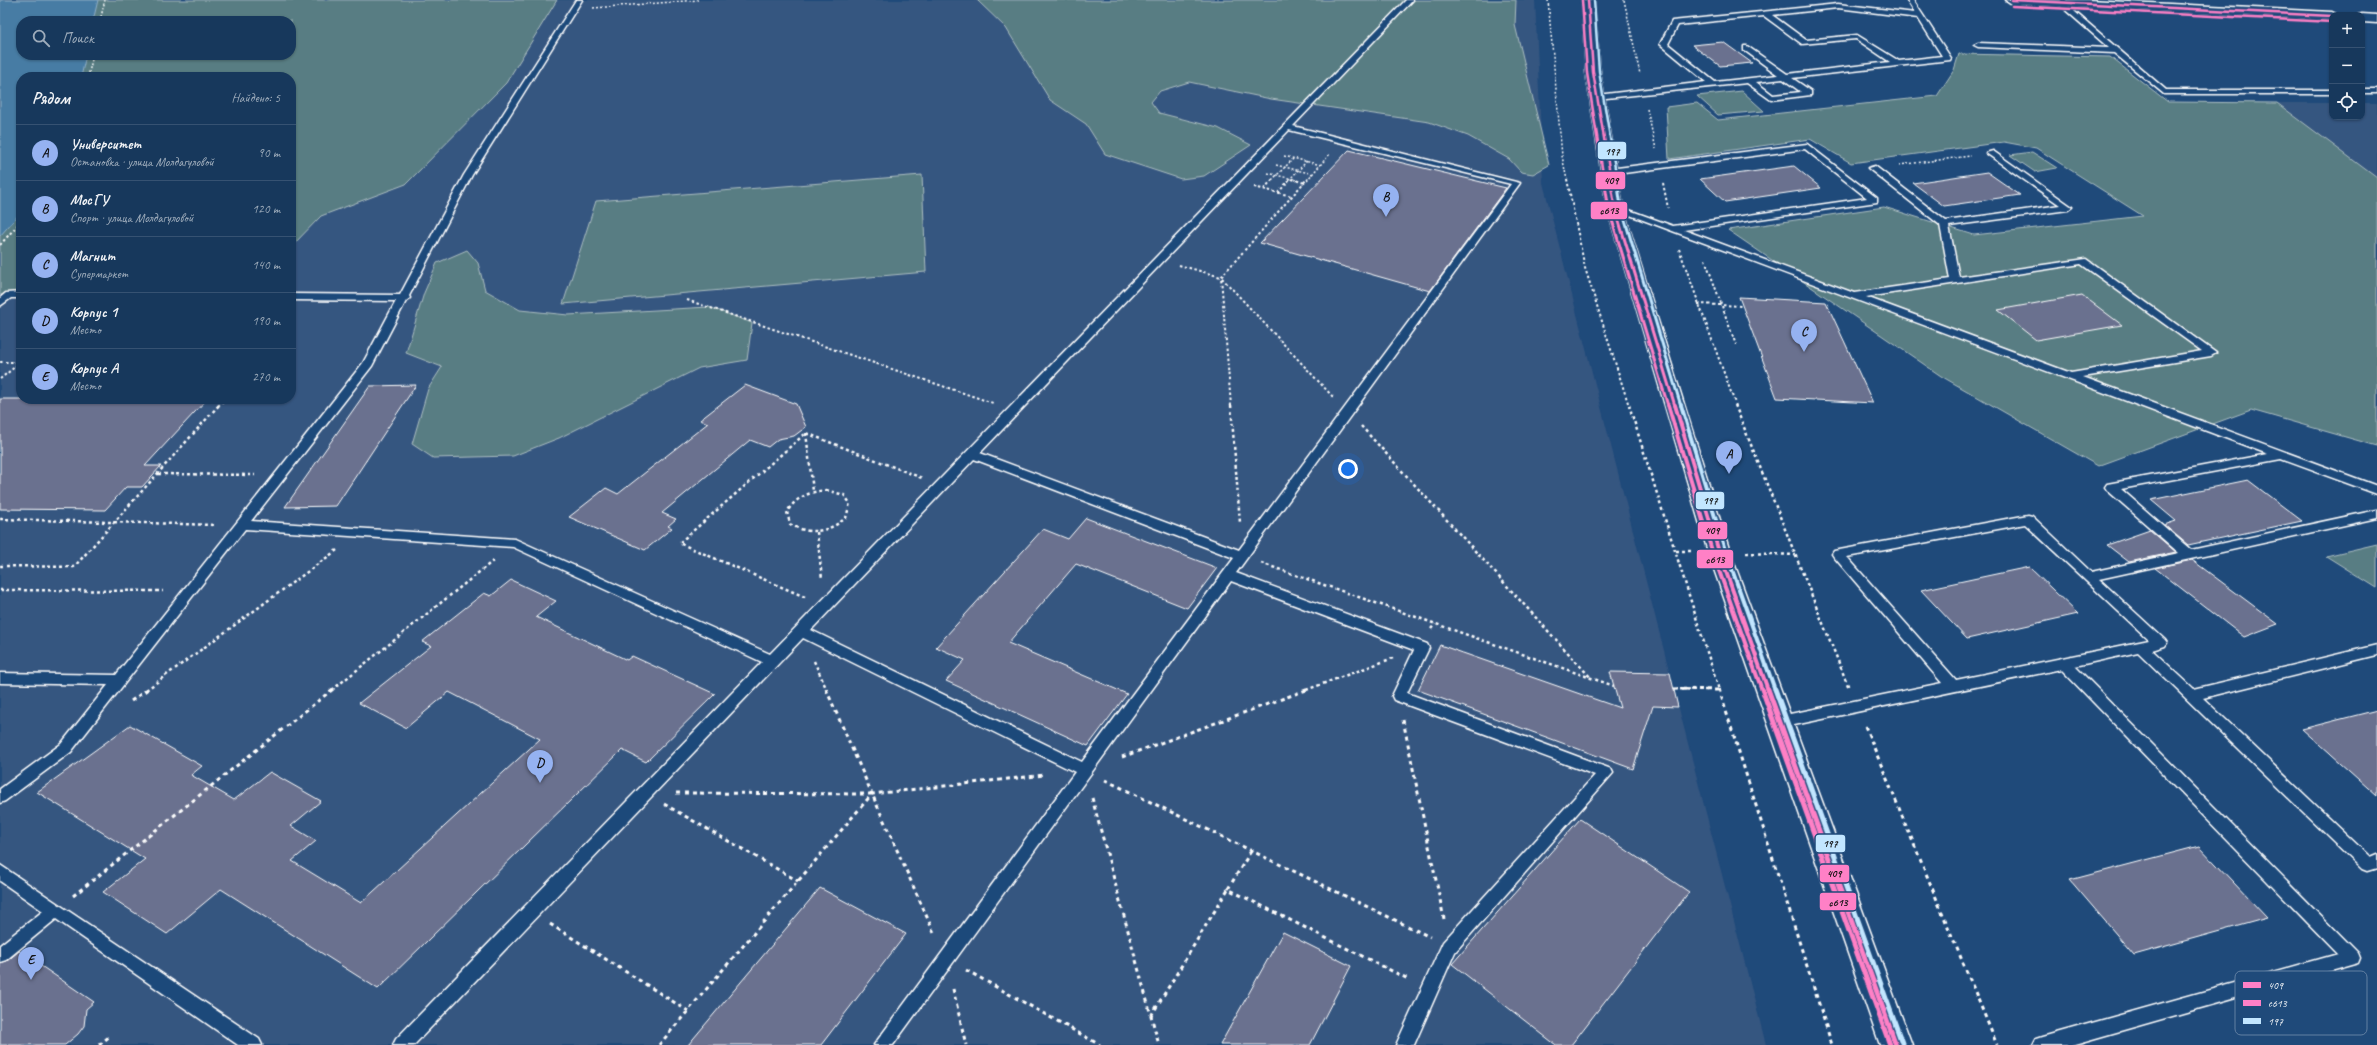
<!DOCTYPE html>
<html lang="ru">
<head>
<meta charset="utf-8">
<style>
  :root { --surface:#17385c; --page:#244365; --text:#f1f3f6; --muted:#9eacbb; --line:#365272; --accent:#95b2f1 }
  body { margin:0; font-family:Caveat,sans-serif; background:var(--page); color:var(--text) }
  .controls { position:absolute; right:12px; top:12px; display:grid; overflow:hidden; border-radius:8px; box-shadow:0 1px 3px #0004 }
  .controls button { width:36px; height:36px; display:grid; place-items:center; padding:0; border:0; border-bottom:1px solid var(--line); background:var(--surface); color:var(--text); font:20px sans-serif }
  .you { position:absolute; left:1348px; top:469px; width:14px; height:14px; margin:-10px; border:3px solid #fff; border-radius:50%; background:#1a73e8; box-shadow:0 0 0 6px #1a73e833 }
  .badge { display:grid; place-items:center; width:26px; height:26px; border-radius:50%; background:var(--accent); color:#111; font-size:13px; font-weight:700 }
  .pin { position:absolute; translate:-50% -33px; filter:drop-shadow(0 1px 2px #0008) }
  .pin::after { content:''; position:absolute; top:21px; width:14px; height:12px; background:inherit; clip-path:polygon(0 0,100% 0,50% 100%) }
  .list { margin:0; padding:0; list-style:none }
  h2 { display:flex; justify-content:space-between; align-items:center; height:52px; margin:0; padding:0 16px; font-size:17px }
  h2 small { font-size:13px; font-weight:400; color:var(--muted) }
  .list li { display:grid; grid-template-columns:26px 1fr auto; gap:12px; align-items:center; box-sizing:border-box; height:56px; padding:0 16px; border-top:1px solid var(--line) }
  .list b { display:block; font-size:15px; white-space:nowrap }
  .list p { margin:0; font-size:13px; white-space:nowrap; color:var(--muted) }
  .list em { font-size:13px; font-style:normal; color:var(--muted) }
  .icon { flex:none; width:22px; height:22px; fill:none; stroke:currentColor; stroke-width:2; stroke-linecap:round; stroke-linejoin:round }
  .map { position:relative; flex:none; width:2377px; height:1045px; overflow:hidden }
  .search { position:absolute; background:var(--surface); box-shadow:0 1px 3px #0004; left:16px; top:16px; width:280px; height:44px; display:flex; align-items:center; gap:10px; box-sizing:border-box; padding:0 14px; border-radius:16px; color:var(--muted); font-size:15px }
  .panel { position:absolute; background:var(--surface); box-shadow:0 1px 3px #0004; left:16px; top:72px; width:280px; height:332px; border-radius:16px }
  .map>svg:first-child { display:block }
  .built { fill:#365680 }
  .green { fill:#587d83; stroke:#acbec1; fill-rule:evenodd }
  .water { fill:#477ca4; stroke:#91b0c8 }
  .building { fill:#6a718f; stroke:#fff }
  .lines { fill:none; stroke-linecap:round; stroke-linejoin:round }
  .service-casing { stroke:#fff; stroke-width:3 }
  .tertiary-casing { stroke:#fff; stroke-width:3 }
  .path-far3 { stroke:#fff; stroke-width:1.5; stroke-dasharray:2 2; stroke-linecap:butt }
  .path-far2 { stroke:#fff; stroke-width:2; stroke-dasharray:2.5 2.5; stroke-linecap:butt }
  .path-far1 { stroke:#fff; stroke-width:2.5; stroke-dasharray:3 3; stroke-linecap:butt }
  .path { stroke:#fff; stroke-width:3; stroke-dasharray:4 4; stroke-linecap:butt }
  .service { fill:#1f4a7a; fill-rule:evenodd }
  .tertiary { fill:#1f4a7a; fill-rule:evenodd }
  .bus-1-far3-casing { stroke:#1f4a7a; stroke-width:4.5 }
  .bus-1-far2-casing { stroke:#1f4a7a; stroke-width:5.5 }
  .bus-1-far1-casing { stroke:#1f4a7a; stroke-width:7 }
  .bus-1-casing { stroke:#1f4a7a; stroke-width:8 }
  .bus-2-far3-casing { stroke:#1f4a7a; stroke-width:4.5 }
  .bus-2-far2-casing { stroke:#1f4a7a; stroke-width:5.5 }
  .bus-2-far1-casing { stroke:#1f4a7a; stroke-width:7 }
  .bus-2-casing { stroke:#1f4a7a; stroke-width:8 }
  .bus-3-far3-casing { stroke:#1f4a7a; stroke-width:4.5 }
  .bus-3-far2-casing { stroke:#1f4a7a; stroke-width:5.5 }
  .bus-3-far1-casing { stroke:#1f4a7a; stroke-width:7 }
  .bus-3-casing { stroke:#1f4a7a; stroke-width:8 }
  .bus-1-far3 { stroke:#ff80c6; stroke-width:2.5 }
  .bus-1-far2 { stroke:#ff80c6; stroke-width:3 }
  .bus-1-far1 { stroke:#ff80c6; stroke-width:4 }
  .bus-1 { stroke:#ff80c6; stroke-width:5 }
  .bus-2-far3 { stroke:#ff80c6; stroke-width:2.5 }
  .bus-2-far2 { stroke:#ff80c6; stroke-width:3 }
  .bus-2-far1 { stroke:#ff80c6; stroke-width:4 }
  .bus-2 { stroke:#ff80c6; stroke-width:5 }
  .bus-3-far3 { stroke:#c2e6ff; stroke-width:2.5 }
  .bus-3-far2 { stroke:#c2e6ff; stroke-width:3 }
  .bus-3-far1 { stroke:#c2e6ff; stroke-width:4 }
  .bus-3 { stroke:#c2e6ff; stroke-width:5 }
  .key { fill:#1f4a7a; stroke:#6280a2; stroke-width:1 }
  .key-label { font-size:11px; fill:#fff }
  .line-badge { stroke:#1f4a7a; stroke-width:1.5 }
  .pale-badge-label { font-size:11px; text-anchor:middle; font-weight:bold; fill:#111 }
</style>
</head>
<body>
<div class="map">
<svg width="2377" height="1045" viewBox="0 0 2377 1045">
  <rect width="100%" height="100%" fill="#1f4a7a"/>
  <filter id="ink" filterUnits="userSpaceOnUse"><feTurbulence type="fractalNoise" baseFrequency=".025" numOctaves="2"/><feDisplacementMap in="SourceGraphic" scale="8" xChannelSelector="R" yChannelSelector="G"/><feConvolveMatrix kernelMatrix="1 2 1 2 8 2 1 2 1" color-interpolation-filters="sRGB"/></filter>
  <g filter="url(#ink)">
    <path class="built" d="M144,0H1535L1543,183L1766,1045H0V281L21,257V399H291V21Z
      M2277,103H2332V117H2362V103H2377V178Z"/>
    <path class="green" d="M0,0H557L506,83L406,184L321,216L291,247V77H21V295H0ZM21,21H291V55H21Z
      M977,0H1516L1515,25L1549,165L1533,174L1521,172L1509,159L1468,136L1429,122L1271,99L1189,82L1160,91L1151,102L1159,113L1218,128L1251,145L1204,176L1181,179L1105,154L1086,124L1050,100L1006,28Z
      M1959,54L2110,57L2168,102L2277,103L2377,178V446L2251,410L2098,466L1941,376L1728,230L1884,207L1974,235L2143,216L2036,148L2004,142L1851,163L1810,139L1669,159L1666,107L1697,103L1718,120L1937,96L1954,70Z
      M1742,91L1764,111L1718,115L1697,96Z
      M2032,152L2057,168L2035,172L2010,155Z
      M922,175L926,272L563,304L596,201Z
      M467,250L478,263L485,290L520,310L568,315L709,307L752,323L747,360L699,368L559,438L513,456L433,458L412,444L428,389L442,367L406,353L424,293L437,263Z
      M2377,544V588L2326,556Z"/>
    <path class="water" d="M0,0H98L93,21H21V55H86L81,77H21V212L0,236Z"/>
    <path class="building" d="M1723,42L1752,63L1720,66L1692,45Z
      M1349,150L1506,188L1430,291L1260,243Z
      M1794,166L1821,188L1725,202L1700,179Z
      M1987,172L2020,195L1944,206L1913,183Z
      M2082,295L2122,325L2036,340L1998,310Z
      M1739,297L1826,302L1873,403L1777,398Z
      M416,385L336,506L285,507L370,386Z
      M745,385L796,404L806,427L794,436L778,439L768,447L750,440L662,513L676,519L668,526L672,528L645,550L569,517L606,488L618,494L708,423L700,420Z
      M0,399H207L145,466H161L142,487H126L105,510L0,509Z
      M2248,480L2302,521L2188,545L2164,525L2176,521L2151,500Z
      M1086,518L1217,568L1187,608L1076,564L1008,643L1127,694L1088,746L946,681L965,660L936,647L1043,529L1068,539Z
      M2150,530L2176,552L2129,562L2107,545Z
      M2192,560L2278,624L2244,637L2155,568Z
      M2029,567L2078,614L1967,639L1921,590Z
      M511,580L556,601L536,617L627,660L632,656L715,694L646,762L622,750L378,989L221,889L167,934L103,892L145,859L37,792L130,725L202,766L191,775L234,800L270,772L321,801L291,826L316,841L292,861L361,903L540,739L449,692L406,728L359,703L431,646L422,642L484,593L491,596Z
      M1440,645L1620,708L1610,672L1670,673L1678,707L1653,706L1633,769L1418,690Z
      M2377,710V796L2302,729Z
      M1580,819L1689,892L1571,1045H1556L1452,964Z
      M2199,846L2267,918L2134,955L2070,880Z
      M820,888L906,934L821,1045H688Z
      M1283,932L1351,966L1310,1045H1220Z
      M19,951L94,1002L86,1009L84,1026L78,1034L65,1045H0V963L7,961Z"/>
    <g class="lines">
      <defs>
        <path id="service" d="M576,0H582L472,175L409,296L410,298L406,301L372,366L251,521L515,539L770,654L1406,0H1413L1293,126L1520,183L1236,573L1427,644L1429,648L1407,693L1611,769L1613,773L1455,952L1414,1045H1396L1443,942L1595,775L1394,700L1392,696L1414,650L1231,581L893,1045H874L1075,772L803,638L414,1045H393L396,1039L762,662L513,547L245,529L71,752L5,801L0,803V789L61,744L108,685L0,683V673L116,675L363,363L396,301L291,300V294L400,295L464,175ZM1289,130L1511,184L1239,550L980,453ZM974,459L1234,558L1082,762L811,630Z
          M1907,0H1913L1951,58L1950,60L1792,78L1811,91V95L1771,100L1747,83L1597,99L1593,97L1597,95L1706,82L1660,44L1672,21L1838,4L1915,13ZM1838,8L1918,18L1942,56L1899,61L1857,35L1806,40L1772,15ZM1764,16L1802,44L1856,39L1890,62L1787,74L1747,46H1744V50L1778,75L1715,82L1668,44L1678,25ZM1783,79L1801,92L1773,95L1756,82Z
          M2054,0H2061L2166,90H2332V94H2164L2114,53L1978,47L1974,45L1978,43L2109,48Z
          M2362,89H2377V93H2362Z
          M1807,144L1877,198V202L1684,230L1854,293L1950,279L1940,225L1868,168L1875,166L1946,221L2060,205L1986,153L1993,151L2072,207L2068,210L1949,226L1959,277L2086,259L2216,353L2211,356L2083,377L2377,486V494L2281,459L2121,489L2191,550L2377,510V518L2099,579L2165,640L2167,643L2165,646L2152,650L2194,689L2377,645V655L2203,698L2370,857L2377,854V868L2367,871L2362,869L2138,652L2075,666L2358,953L2360,958L2358,963L2071,1045H2033L2036,1039L2042,1037L2338,954L2061,669L1780,728L1775,726L1773,722L1775,718L1780,716L1942,683L1834,557L1832,554L1834,551L2028,515L2032,516L2091,572L2179,553L2107,490L2105,487L2107,484L2268,454L1611,208L1615,205L1618,206L1673,226L1867,198L1805,149L1609,175L1605,172L1609,169ZM2081,264L2202,351L2071,373L1866,297ZM2025,524L2149,640L1956,680L1847,557Z
          M21,292V298H11L0,306V298L6,293Z
          M0,865L259,1039L262,1045H238L56,919L6,960L0,962V945L43,911L0,881Z"/>
        <path id="tertiary" d="M1582,0H1594L1600,72L1623,208L1730,552L1912,1045H1880L1708,552L1607,208L1586,72Z
          M2006,0H2088L2332,12L2338,15H2332V20L2012,4Z
          M2362,14L2377,15V23L2362,22V15H2358Z"/>
      </defs>
      <use href="#service" class="service-casing"/>
      <use href="#tertiary" class="tertiary-casing"/>
      <path class="path-far3" d="M1548,0L1562,156L1567,180
        M1624,0L1640,74
        M593,8L698,0
        M100,21L105,0
        M88,77L93,55
        M1647,109L1656,149
        M1284,156L1321,165
        M1276,165L1313,174
        M1899,165L1971,156
        M1268,173L1296,180
        M1272,180L1294,158
        M1289,180L1307,161
        M1307,180L1330,154"/>
      <path class="path-far2" d="M1292,179L1305,183
        M1567,179L1585,268L1629,406
        M1663,183L1668,208
        M1254,187L1292,196
        M1264,189L1273,179
        M1278,193L1290,179
        M0,245L21,221
        M1679,249L1736,406
        M1705,259L1736,345
        M1179,265L1221,277L1334,398
        M687,300L993,403
        M1698,304L1742,306
        M0,362H19
        M0,379L21,362
        M218,406L225,399
        M1231,406L1221,277L1307,179"/>
      <path class="path-far1" d="M1231,405L1240,523
        M1629,405L1719,690
        M1735,405L1849,688
        M1361,426L1591,678
        M806,433L813,491
        M158,474L255,475
        M826,490L844,495L850,503L846,518C828,532 810,536 790,524L787,512C796,497 809,492 826,490Z
        M0,519L215,525
        M817,532L822,579
        M1676,551H1693
        M1746,553L1795,555
        M1261,563L1614,686
        M0,566L74,567L219,405
        M0,590L163,591
        M805,597L679,543L806,433L922,478
        M1431,629L1435,624
        M814,661L827,690
        M1674,689L1707,690
        M146,690L337,550
        M332,690L493,561
        M1306,690L1393,658"/>
      <path class="path" d="M826,689L872,794
        M1674,689L1719,690
        M1719,689L1832,1045
        M131,701L148,689
        M1403,720L1444,919
        M1865,726L1997,1045
        M1122,757L1309,689
        M1105,780L1430,937
        M676,793L872,794L935,935
        M1092,798L1159,1045
        M664,804L798,881
        M1228,889L1251,851
        M73,896L333,689
        M550,924L688,1011
        M966,970L1100,1045
        M953,989L966,1045
        M1151,1016L1228,889L1410,980
        M99,1045L110,1036
        M659,1045L872,794L1045,775"/>
      <use href="#service" class="service"/>
      <use href="#tertiary" class="tertiary"/>
      <defs>
        <path id="bus-1-far3" d="M1588,0L1593,72L1611,180
          M2012,0L2332,16"/>
        <path id="bus-1-far2" d="M1610,179L1615,208L1675,406"/>
        <path id="bus-1-far1" d="M1675,405L1719,552L1768,690"/>
        <path id="bus-1" d="M1768,689L1896,1045"/>
        <path id="bus-2-far3" d="M1582,0L1587,73L1604,180
          M2012,6L2332,22"/>
        <path id="bus-2-far2" d="M1604,179L1609,210L1668,406"/>
        <path id="bus-2-far1" d="M1668,405L1713,554L1762,690"/>
        <path id="bus-2" d="M1762,689L1890,1045"/>
        <path id="bus-3-far3" d="M1594,0L1599,71L1617,180"/>
        <path id="bus-3-far2" d="M1617,179L1621,207L1681,406"/>
        <path id="bus-3-far1" d="M1681,405L1725,550L1775,690"/>
        <path id="bus-3" d="M1775,689L1902,1043"/>
      </defs>
      <use href="#bus-1-far3" class="bus-1-far3-casing"/>
      <use href="#bus-1-far2" class="bus-1-far2-casing"/>
      <use href="#bus-1-far1" class="bus-1-far1-casing"/>
      <use href="#bus-1" class="bus-1-casing"/>
      <use href="#bus-2-far3" class="bus-2-far3-casing"/>
      <use href="#bus-2-far2" class="bus-2-far2-casing"/>
      <use href="#bus-2-far1" class="bus-2-far1-casing"/>
      <use href="#bus-2" class="bus-2-casing"/>
      <use href="#bus-3-far3" class="bus-3-far3-casing"/>
      <use href="#bus-3-far2" class="bus-3-far2-casing"/>
      <use href="#bus-3-far1" class="bus-3-far1-casing"/>
      <use href="#bus-3" class="bus-3-casing"/>
      <use href="#bus-1-far3" class="bus-1-far3"/>
      <use href="#bus-1-far2" class="bus-1-far2"/>
      <use href="#bus-1-far1" class="bus-1-far1"/>
      <use href="#bus-1" class="bus-1"/>
      <use href="#bus-2-far3" class="bus-2-far3"/>
      <use href="#bus-2-far2" class="bus-2-far2"/>
      <use href="#bus-2-far1" class="bus-2-far1"/>
      <use href="#bus-2" class="bus-2"/>
      <use href="#bus-3-far3" class="bus-3-far3"/>
      <use href="#bus-3-far2" class="bus-3-far2"/>
      <use href="#bus-3-far1" class="bus-3-far1"/>
      <use href="#bus-3" class="bus-3"/>
    </g>
  </g>
  <rect x="2235" y="971" width="132" height="64" rx="6" class="key"/>
  <rect x="2243" y="982" width="18" height="6" fill="#ff80c6"/>
  <rect x="2243" y="1000" width="18" height="6" fill="#ff80c6"/>
  <rect x="2243" y="1018" width="18" height="6" fill="#c2e6ff"/>
  <g class="key-label">
    <text x="2268" y="989">409</text>
    <text x="2268" y="1007">с613</text>
    <text x="2268" y="1025">197</text>
  </g>
  <g class="line-badge">
    <rect x="1597" y="141" width="30" height="19" rx="4" fill="#c2e6ff"/>
    <rect x="1595" y="171" width="31" height="19" rx="4" fill="#ff80c6"/>
    <rect x="1590" y="201" width="38" height="19" rx="4" fill="#ff80c6"/>
    <rect x="1695" y="491" width="30" height="19" rx="4" fill="#c2e6ff"/>
    <rect x="1697" y="521" width="31" height="19" rx="4" fill="#ff80c6"/>
    <rect x="1696" y="549" width="38" height="20" rx="4" fill="#ff80c6"/>
    <rect x="1815" y="834" width="31" height="19" rx="4" fill="#c2e6ff"/>
    <rect x="1819" y="864" width="31" height="19" rx="4" fill="#ff80c6"/>
    <rect x="1819" y="892" width="38" height="19" rx="4" fill="#ff80c6"/>
  </g>
  <g class="pale-badge-label">
    <text x="1612" y="155">197</text>
    <text x="1611" y="184">409</text>
    <text x="1609" y="214">с613</text>
    <text x="1710" y="504">197</text>
    <text x="1712" y="534">409</text>
    <text x="1715" y="563">с613</text>
    <text x="1830" y="847">197</text>
    <text x="1834" y="877">409</text>
    <text x="1838" y="906">с613</text>
  </g>
</svg>
<div class="controls">
<button>+</button>
<button>−</button>
<button><svg class="icon" aria-label="locate" viewBox="0 0 24 24"><circle cx="12" cy="12" r="6"/><path d="M12 2v4M12 18v4M2 12h4M18 12h4"/></svg></button>
</div>
<div class="you"></div>
<div class="pin badge" style="left:1729px;top:474px">A</div>
<div class="pin badge" style="left:1386px;top:217px">B</div>
<div class="pin badge" style="left:1804px;top:352px">C</div>
<div class="pin badge" style="left:540px;top:783px">D</div>
<div class="pin badge" style="left:31px;top:980px">E</div>
<div class="search"><svg class="icon" aria-label="search" viewBox="0 0 24 24"><circle cx="10" cy="10" r="6"/><path d="M15 15l6 6"/></svg>Поиск</div>
<section class="panel">
<h2>Рядом<small>Найдено: 5</small></h2>
<ul class="list">
<li><span class="badge">A</span><div><b>Университет</b><p>Остановка · улица Молдагуловой</p></div><em>90 m</em></li>
<li><span class="badge">B</span><div><b>МосГУ</b><p>Спорт · улица Молдагуловой</p></div><em>120 m</em></li>
<li><span class="badge">C</span><div><b>Магнит</b><p>Супермаркет</p></div><em>140 m</em></li>
<li><span class="badge">D</span><div><b>Корпус 1</b><p>Место</p></div><em>190 m</em></li>
<li><span class="badge">E</span><div><b>Корпус А</b><p>Место</p></div><em>270 m</em></li>
</ul>
</section>
</div>
</body>
</html>
